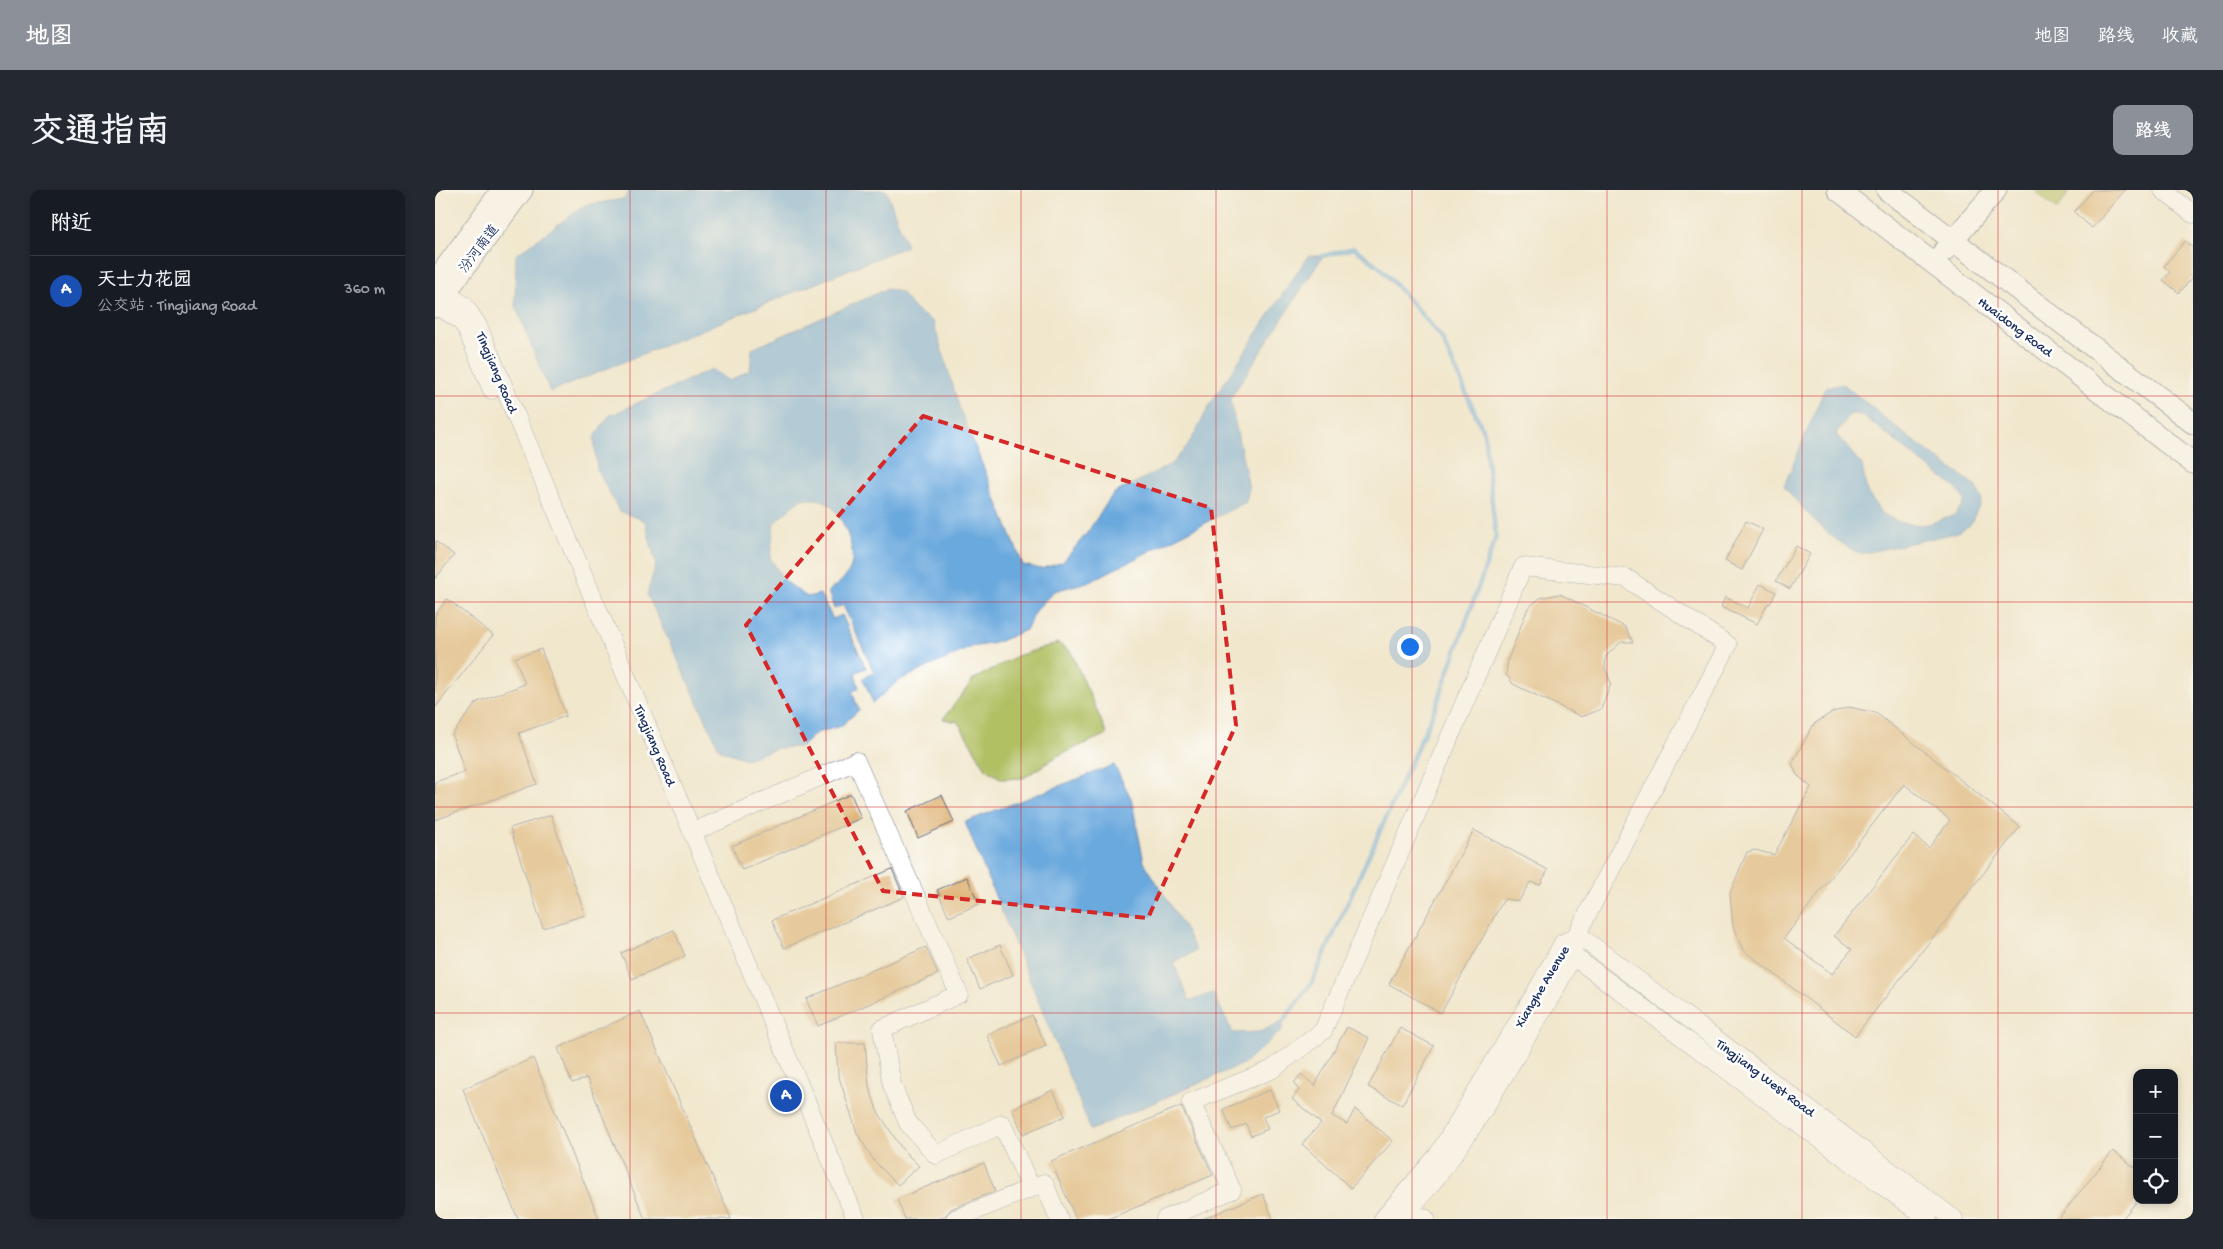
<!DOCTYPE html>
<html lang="zh">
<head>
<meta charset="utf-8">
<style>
  :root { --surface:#171b24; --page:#242831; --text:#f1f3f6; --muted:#9ea1a6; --line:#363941; --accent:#8c9099 }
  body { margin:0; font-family:"Gochi Hand","LXGW WenKai TC",sans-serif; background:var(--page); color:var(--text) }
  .controls { position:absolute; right:15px; bottom:15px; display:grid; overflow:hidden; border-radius:10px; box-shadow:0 2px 8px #0003 }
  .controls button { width:45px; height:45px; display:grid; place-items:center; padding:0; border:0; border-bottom:1px solid var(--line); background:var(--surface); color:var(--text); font:25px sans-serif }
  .you { position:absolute; left:974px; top:456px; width:18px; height:18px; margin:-12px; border:4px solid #fff; border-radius:50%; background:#1a73e8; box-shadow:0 0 0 8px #1a73e833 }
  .badge { display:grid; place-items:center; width:32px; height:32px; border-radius:50%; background:var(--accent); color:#fff; font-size:16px; font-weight:700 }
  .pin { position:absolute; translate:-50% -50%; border:2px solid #fff; box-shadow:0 1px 5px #0006 }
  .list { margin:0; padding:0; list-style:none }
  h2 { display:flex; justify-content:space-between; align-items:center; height:65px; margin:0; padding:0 20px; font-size:21px }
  h2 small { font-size:16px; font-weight:400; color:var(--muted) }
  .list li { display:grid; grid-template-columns:32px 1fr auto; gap:15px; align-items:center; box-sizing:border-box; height:70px; padding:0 20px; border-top:1px solid var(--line) }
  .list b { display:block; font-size:19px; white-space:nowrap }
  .list p { margin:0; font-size:16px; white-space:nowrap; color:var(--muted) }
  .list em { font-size:16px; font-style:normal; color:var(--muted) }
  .icon { flex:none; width:28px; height:28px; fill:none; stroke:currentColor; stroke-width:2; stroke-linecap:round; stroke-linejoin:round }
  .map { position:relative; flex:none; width:1758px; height:1029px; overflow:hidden; border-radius:10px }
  header { display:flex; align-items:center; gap:30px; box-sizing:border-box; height:70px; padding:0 25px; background:var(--accent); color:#fff }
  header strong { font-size:24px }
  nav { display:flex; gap:28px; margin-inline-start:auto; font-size:18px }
  .intro { display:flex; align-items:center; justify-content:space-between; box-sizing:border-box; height:120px; padding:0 30px }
  h1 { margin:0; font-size:35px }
  .button { padding:12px 22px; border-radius:10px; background:var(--accent); color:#fff; font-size:18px; font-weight:700 }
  main { display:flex; gap:30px; padding:0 30px }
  aside { flex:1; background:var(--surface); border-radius:10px; box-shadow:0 2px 8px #0003 }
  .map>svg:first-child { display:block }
  .green { fill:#b1c063; stroke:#667860 }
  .water { fill:#6ba9dd; stroke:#436c9e; fill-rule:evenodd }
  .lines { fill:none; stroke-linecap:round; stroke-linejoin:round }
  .stream { stroke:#6ba9dd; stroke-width:4.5 }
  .building { fill:#daa762; fill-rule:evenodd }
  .minor-casing { stroke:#666f85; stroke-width:19 }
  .major-casing { stroke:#666f85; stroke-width:23 }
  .minor { stroke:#fff; stroke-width:18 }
  .major { stroke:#fff; stroke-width:21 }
  .marked { fill:none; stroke:#d62828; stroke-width:4; stroke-dasharray:10 6; stroke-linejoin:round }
  .grid { fill:none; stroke:#d62828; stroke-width:1; stroke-opacity:0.55 }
  .labels { text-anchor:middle; stroke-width:5; stroke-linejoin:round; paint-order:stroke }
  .street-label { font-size:14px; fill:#1b2f5e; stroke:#fff }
</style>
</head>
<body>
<header>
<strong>地图</strong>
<nav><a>地图</a><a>路线</a><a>收藏</a></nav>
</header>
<div class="intro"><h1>交通指南</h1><a class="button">路线</a></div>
<main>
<aside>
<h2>附近<small></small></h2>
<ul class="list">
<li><span class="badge" style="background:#1a4fb4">A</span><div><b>天士力花园</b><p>公交站 · Tingjiang Road</p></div><em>360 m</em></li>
</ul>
</aside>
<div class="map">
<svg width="1758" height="1029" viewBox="0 0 1758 1029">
  <rect width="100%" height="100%" fill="#fff"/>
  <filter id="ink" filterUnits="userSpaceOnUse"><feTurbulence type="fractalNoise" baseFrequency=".02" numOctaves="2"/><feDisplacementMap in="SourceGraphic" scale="10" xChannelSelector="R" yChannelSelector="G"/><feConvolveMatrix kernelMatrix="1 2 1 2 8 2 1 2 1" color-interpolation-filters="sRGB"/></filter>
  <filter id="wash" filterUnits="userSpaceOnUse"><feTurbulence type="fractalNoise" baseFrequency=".0096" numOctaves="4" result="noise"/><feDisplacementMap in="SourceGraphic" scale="20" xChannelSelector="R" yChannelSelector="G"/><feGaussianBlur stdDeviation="1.12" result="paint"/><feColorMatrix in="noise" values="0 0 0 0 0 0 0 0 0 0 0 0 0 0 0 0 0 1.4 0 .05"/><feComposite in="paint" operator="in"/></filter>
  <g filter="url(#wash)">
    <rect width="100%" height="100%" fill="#f1e7cd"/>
    <path class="green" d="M1602,0H1636L1622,20L1601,2Z
      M623,453L636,462L672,544L624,565L589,588L567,589L551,579L523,532L508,529L539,489L582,466Z"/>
    <path class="water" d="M194,0H451L472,56L115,202L80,115L81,65L150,15L190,9Z
      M873,66H888L795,209L814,298L811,312L656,391L619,401L600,421L591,440L560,453L537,457L463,491L438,513L428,488L439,482L408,415L399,419L393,401C403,395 415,385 417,372C420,355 405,318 389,311C383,308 373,309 366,309L339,333L335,368L350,391L372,407L385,404L398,429L407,425L431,478L420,483L424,498L417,502L424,520L406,536L381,543L366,557L343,558L311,569L285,560L212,404L221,374L210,331L184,321L162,279L159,248L174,226L277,179L295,191L315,180L317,159L452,99L466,102L480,120L498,132L526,222L588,375L606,379L628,372L652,343L678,304L738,273L754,254L776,213Z
      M1408,194L1473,247L1542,297L1547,310L1535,335L1521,343L1425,364C1393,348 1371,323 1349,296L1390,198ZM1415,224L1427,225L1523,300L1530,311L1520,325L1490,335L1466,333L1446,323L1432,302L1427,275L1401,244Z
      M679,575L696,608L709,672L748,735L761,761L738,772L755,811L778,803L798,843L825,842L849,830L847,840L810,873L656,940L530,632Z"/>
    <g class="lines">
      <path class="stream" d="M849,830L877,792L1002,514L1061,347L1049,243L1006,147L946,78L919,58L888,66"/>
    </g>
    <g id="blocks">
      <path class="building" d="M1658,0H1690L1657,38L1639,22Z
        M1750,51L1758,58V87L1744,103L1728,90L1735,82L1729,76Z
        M1311,331L1328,339L1307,380L1290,371Z
        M0,351L19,365L0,389Z
        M1361,356L1375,364L1355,399L1341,391Z
        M1325,394L1341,402L1335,414L1333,413L1322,434L1286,417L1290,407L1313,418Z
        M1125,404L1190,437L1198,452H1186L1171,466L1170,478L1176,493L1166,519L1147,527L1078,494L1071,484L1073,469L1093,418L1105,408Z
        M12,409L58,445L0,518V425Z
        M106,459L131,526L84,543L102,594L0,630V592L30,582L17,545L42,512L90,494L80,468Z
        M1414,517L1441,523L1585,637L1420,846L1308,760L1298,737L1295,703L1312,662L1320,660L1339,665L1376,597L1362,585L1357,573L1379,534L1396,523ZM1469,594L1515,630L1494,658L1478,645L1399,746L1417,759L1397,784L1349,748Z
        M416,604L426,628L307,680L297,656Z
        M507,605L519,632L483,648L472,621Z
        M116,625L150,725L108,738L75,638Z
        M1039,640L1113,680L1105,695L1095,692L1084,711L1069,709L1006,823L954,794Z
        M457,679L469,707L349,758L337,730Z
        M532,687L544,714L514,727L502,700Z
        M239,740L250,766L197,789L186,763Z
        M565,755L578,785L545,799L532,769Z
        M491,757L503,784L383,836L371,809Z
        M205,821L296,1029H210L152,888L137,893L123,858Z
        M597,825L611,856L566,876L552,845Z
        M912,837L934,848L897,926L912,934L920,919L958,951L916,998L867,954L886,933L857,909L864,900L859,893L866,884L880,896Z
        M965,838L999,856L967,915L933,897Z
        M401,853H430L434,896L442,920L467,959L484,976L463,995L439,971L422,943L403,884Z
        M98,868L164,1029H83L28,899Z
        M618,900L630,926L588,944L577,919Z
        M835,900L844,920L828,927L833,939L816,946L811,934L797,940L788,919Z
        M746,916L778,985L673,1029H641L616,971Z
        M1678,961L1702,979V1011L1687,1029H1623Z
        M549,973L560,1001L516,1019L510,1026L502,1029H470L462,1009Z
        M828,1004L838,1029H768Z"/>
    </g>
  </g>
  <g filter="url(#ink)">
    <use href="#blocks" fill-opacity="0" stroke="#666f85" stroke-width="1"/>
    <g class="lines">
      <defs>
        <path id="minor" d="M1728,0L1758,24
          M0,97L29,115L43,136L421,1029
          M0,114L25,130L31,138L57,200
          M258,642L421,571L524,804L447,839L457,895L473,933L501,965L567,934L596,998
          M1142,744L1519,1029
          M1128,753L1138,766L1493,1029
          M988,1027L991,1029
          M520,1029L609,993L624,1029
          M730,1029L797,1000L756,912L836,880L888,841L1088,377L1191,388L1293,455L1142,744C1135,780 1113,811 1094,843C1056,908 1018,975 965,1029
          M948,1029L1003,965L1100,804L1128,753L1136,749"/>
        <path id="major" d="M1403,0L1758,273
          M1452,0L1758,233
          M1509,61L1561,0
          M4,87L67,0
          M0,117L87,0"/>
      </defs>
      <use href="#minor" class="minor-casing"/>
      <use href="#major" class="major-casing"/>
      <use href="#minor" class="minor"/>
      <use href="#major" class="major"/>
    </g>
  </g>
  <path d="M0 0H1758V1029H0ZM488,226L776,318L801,535L713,728L448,701L311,435Z" fill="#f1e7cd" fill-opacity=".55" fill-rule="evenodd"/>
  <path class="marked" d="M488,226L776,318L801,535L713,728L448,701L311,435Z"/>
  <path class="grid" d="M195,0V1029M391,0V1029M586,0V1029M781,0V1029M977,0V1029M1172,0V1029M1367,0V1029M1563,0V1029M0,206H1758M0,412H1758M0,617H1758M0,823H1758"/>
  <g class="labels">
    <g class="street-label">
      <text transform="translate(43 58) rotate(-53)" y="5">汾河南道</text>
      <text transform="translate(1581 136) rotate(37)" y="5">Huaidong Road</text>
      <text transform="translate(63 182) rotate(67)" y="5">Tingjiang Road</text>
      <text transform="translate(221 555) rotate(67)" y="5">Tingjiang Road</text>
      <text transform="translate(1106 796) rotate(-59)" y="5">Xianghe Avenue</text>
      <text transform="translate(1331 887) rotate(37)" y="5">Tingjiang West Road</text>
    </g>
  </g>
</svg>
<div class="controls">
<button>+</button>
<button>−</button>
<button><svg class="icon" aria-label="locate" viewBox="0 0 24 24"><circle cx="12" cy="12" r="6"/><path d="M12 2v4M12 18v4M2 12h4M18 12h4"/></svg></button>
</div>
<div class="you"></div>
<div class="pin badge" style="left:351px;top:906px;background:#1a4fb4">A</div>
</div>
</main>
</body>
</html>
